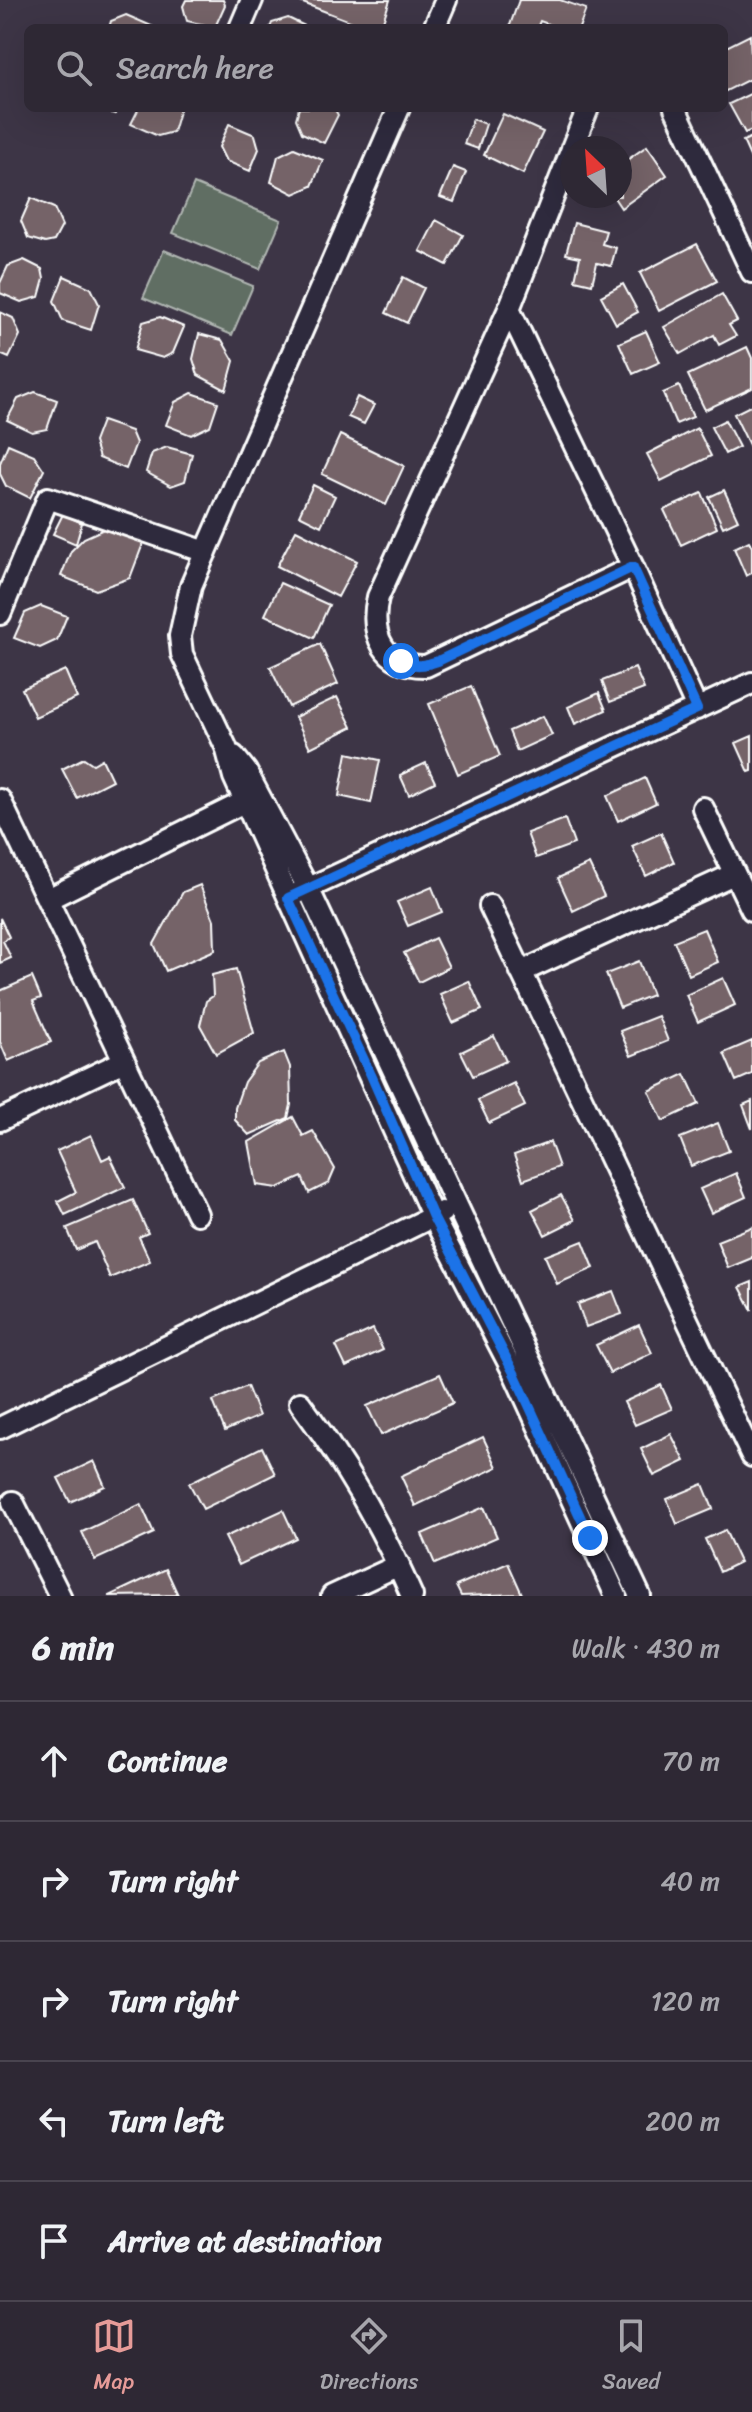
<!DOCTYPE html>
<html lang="en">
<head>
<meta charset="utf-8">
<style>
  :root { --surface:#2e2834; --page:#36303c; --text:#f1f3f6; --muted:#a7a6ac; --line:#49444f; --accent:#e69b98 }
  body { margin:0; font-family:Sriracha,sans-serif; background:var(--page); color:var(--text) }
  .compass { position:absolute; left:560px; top:136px; width:72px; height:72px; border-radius:50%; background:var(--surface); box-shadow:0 8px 32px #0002; rotate:335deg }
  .stop { position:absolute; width:24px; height:24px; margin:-18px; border:6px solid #1a73e8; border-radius:50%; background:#fff }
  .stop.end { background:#1a73e8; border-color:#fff; box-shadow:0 2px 8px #0008 }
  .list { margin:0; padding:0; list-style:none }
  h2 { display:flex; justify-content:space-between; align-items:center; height:104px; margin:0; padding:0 32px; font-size:34px }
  h2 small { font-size:26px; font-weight:400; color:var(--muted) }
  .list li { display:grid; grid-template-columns:52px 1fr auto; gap:24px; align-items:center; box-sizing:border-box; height:120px; padding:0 32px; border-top:2px solid var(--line) }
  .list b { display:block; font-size:30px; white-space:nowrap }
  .list em { font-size:26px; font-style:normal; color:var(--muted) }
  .icon { flex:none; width:44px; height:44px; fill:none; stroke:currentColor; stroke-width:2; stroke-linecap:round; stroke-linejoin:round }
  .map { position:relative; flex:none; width:752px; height:1596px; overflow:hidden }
  .search { position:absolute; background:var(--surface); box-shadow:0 8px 32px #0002; left:24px; right:24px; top:24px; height:88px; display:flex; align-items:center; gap:20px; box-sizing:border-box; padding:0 28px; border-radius:12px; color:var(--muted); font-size:30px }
  .sheet { height:704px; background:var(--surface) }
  nav { display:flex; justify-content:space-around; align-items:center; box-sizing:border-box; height:112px; border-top:2px solid var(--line); background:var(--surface); font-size:22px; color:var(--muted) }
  nav a { display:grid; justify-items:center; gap:4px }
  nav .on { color:var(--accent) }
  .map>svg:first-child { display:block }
  .green { fill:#606e64; stroke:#b0b6b2; stroke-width:2 }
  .building { fill:#756368; stroke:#fff; stroke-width:2 }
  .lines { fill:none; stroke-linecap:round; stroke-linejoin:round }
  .street-casing { stroke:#fff; stroke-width:26 }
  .street { stroke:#2f2a3d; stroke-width:20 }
  .route { stroke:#1a73e8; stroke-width:10 }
</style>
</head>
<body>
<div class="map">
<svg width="752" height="1596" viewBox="0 0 752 1596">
  <rect width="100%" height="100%" fill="#3d3546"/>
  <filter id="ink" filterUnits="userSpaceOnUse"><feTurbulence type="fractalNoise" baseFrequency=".0125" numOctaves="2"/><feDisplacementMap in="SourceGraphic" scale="16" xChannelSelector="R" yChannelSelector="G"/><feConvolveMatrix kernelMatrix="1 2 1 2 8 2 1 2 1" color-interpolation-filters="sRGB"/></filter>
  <g filter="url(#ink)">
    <path class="green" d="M194,184L281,220L260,269L173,233Z
      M164,250L253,286L232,335L143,298Z"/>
    <path class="building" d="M186,0H223L225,5L215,27L187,21L183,6Z
      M295,0H390L383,21L368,28Z
      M519,0H560L586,9L579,28H559L540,21L537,28H509Z
      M126,15L154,27L153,28H109L111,21Z
      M288,18L309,28H270L272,23Z
      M750,35L752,78L724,92V48Z
      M752,93V130L745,133L729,104Z
      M93,108H117L115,114Z
      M139,108H180L173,132L158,136L131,124Z
      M299,108H334L338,115L324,143L302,133L296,119Z
      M503,114L543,132L523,174L484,155Z
      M473,119L486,124L478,149L464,144Z
      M229,124L255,135L259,149L250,171L226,161L219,147Z
      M752,137V161L743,141Z
      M647,146L667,175L621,208L613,196H620V165Z
      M294,148L323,160L312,186L294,194L271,182L278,156Z
      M453,167L466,172L454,202L440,197Z
      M31,198L54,208L62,226L54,241L45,243L28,238L21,221Z
      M436,220L463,235L447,265L420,251Z
      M574,223L606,231L602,244L616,248L611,266L597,263L592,284L575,280L580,257L566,254Z
      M697,244L717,281L659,311L640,273Z
      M24,260L42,269L44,279L39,297L21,302L0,293V283L8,266Z
      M64,276L91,288L99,304L91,330L63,321L54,301Z
      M403,277L424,288L407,323L386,313Z
      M623,284L638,312L616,324L601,296Z
      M722,294L737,321L729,325L736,336L719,345L714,335L680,354L664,327Z
      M0,312L13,318L20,335L9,358L0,354Z
      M160,317L184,327L173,353L163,358L135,350L143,322Z
      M646,331L660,362L633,374L619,343Z
      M199,334L222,340L234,361L226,390L198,375L193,359Z
      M747,347L752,358V388L705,410L688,375Z
      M679,386L693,417L676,424L663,393Z
      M35,392L57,400L47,429L32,432L7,420L18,399Z
      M192,393L218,402L210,426L191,435L166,425L175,402Z
      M357,397L374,405L364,424L348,417Z
      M752,405V446L750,447L734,414Z
      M725,420L739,447L725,454L711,427Z
      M102,421L131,431L136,443L126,469L99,458L94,442Z
      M697,428L711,456L661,481L647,454Z
      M340,435L404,466L386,505L322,474Z
      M8,444L34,455L44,470L30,498L6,486L0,474V463Z
      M167,447L192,454L185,481L171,486L146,472L152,453Z
      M313,485L335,496L321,526L299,515Z
      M724,490L738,520L723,527L709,497Z
      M702,493L717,528L681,545L664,510Z
      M63,514L82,523L76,544L53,534Z
      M106,528L144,541L130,578L96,590L61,576L71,551L84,538Z
      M296,530L357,561L338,597L277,566Z
      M749,541L752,547V573L746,576L734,548Z
      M280,583L329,605L314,638L265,615Z
      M41,606L67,616L57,640L40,648L14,638L25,613Z
      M320,644L338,684L289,707L270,667Z
      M635,668L644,689L610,702L602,681Z
      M65,670L77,698L35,717L22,689Z
      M471,686L500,756L458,774L429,704Z
      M599,693L606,710L575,724L568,707Z
      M337,697L352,727L310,748L295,717Z
      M543,716L552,735L517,751L509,731Z
      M752,736V771L749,772L736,743Z
      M347,753L380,760L371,803L339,796Z
      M84,758L93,764L102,759L112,780L77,798L62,769Z
      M426,763L435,782L409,795L400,775Z
      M645,778L656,803L618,821L607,796Z
      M565,819L574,844L536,858L527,833Z
      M661,833L674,862L646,876L632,846Z
      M589,864L604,896L573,911L558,878Z
      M200,885L214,920L215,950L166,971L154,944L183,892Z
      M432,887L442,912L408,926L397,902Z
      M0,918L9,937L3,941L11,958L0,963Z
      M704,929L718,962L689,975L674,941Z
      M435,938L449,967L419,982L404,953Z
      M639,961L652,995L620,1008L606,974Z
      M236,969L254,1033L216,1054L200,1025L206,1001L213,996L212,975Z
      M32,977L41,998L33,1001L51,1042L8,1061L0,1042V991Z
      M723,978L735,1005L698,1022L686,995Z
      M469,981L482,1010L453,1023L440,994Z
      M658,1016L668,1041L631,1056L620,1031Z
      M494,1036L506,1061L473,1076L461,1052Z
      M752,1041V1074L736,1081L724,1053Z
      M284,1052L290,1067L291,1105L288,1118L249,1135L235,1120V1108L244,1082L258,1063Z
      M685,1074L699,1104L663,1121L649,1091Z
      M514,1083L525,1106L489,1123L478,1100Z
      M752,1101V1129L743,1105Z
      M293,1117L303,1136L313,1131L335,1169L329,1183L309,1193L302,1177L278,1188L257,1185L249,1142Z
      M718,1123L729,1151L691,1166L680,1138Z
      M91,1135L102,1160L110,1156L125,1187L65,1215L58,1201L76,1192L57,1151Z
      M550,1142L559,1167L523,1180L514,1155Z
      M736,1173L746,1197L711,1213L700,1189Z
      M561,1195L575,1220L545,1235L532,1210Z
      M133,1200L148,1233L139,1237L150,1261L110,1278L95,1242L76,1250L67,1228Z
      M752,1227V1258L728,1268L717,1241Z
      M583,1241L594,1268L557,1284L545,1256Z
      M752,1282V1310L740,1287Z
      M613,1291L622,1314L586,1327L578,1304Z
      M639,1325L652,1353L610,1373L596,1345Z
      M373,1329L383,1350L346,1367L336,1346Z
      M440,1374L453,1403L381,1435L367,1406Z
      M661,1385L672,1409L635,1425L624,1402Z
      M247,1386L259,1416L225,1431L213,1401Z
      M671,1434L685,1461L654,1476L641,1449Z
      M483,1437L497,1467L415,1506L401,1476Z
      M262,1447L275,1474L203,1509L189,1483Z
      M94,1461L105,1486L70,1502L58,1478Z
      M703,1484L713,1509L677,1524L667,1499Z
      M141,1504L154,1533L95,1560L82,1532Z
      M484,1507L497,1537L435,1564L422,1534Z
      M283,1510L296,1538L239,1565L225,1537Z
      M725,1530L740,1562L720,1572L705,1539Z
      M508,1563L522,1594L461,1596L456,1586Z
      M166,1569L178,1595L109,1596Z"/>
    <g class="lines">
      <defs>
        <path id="street" d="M240,28L252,0
          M434,28L446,0
          M399,108L191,586L180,636L182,654L226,747L234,777L433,1217L515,1375L616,1596
          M675,108L752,272
          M572,148L588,108
          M572,149L509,309L378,597C369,635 384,667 426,666L633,567
          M509,309L633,567L697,709
          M0,614L48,498L206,552
          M234,756L246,771L308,888L640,1596
          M0,800L197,1214
          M703,808L752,910
          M298,893L752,683
          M48,899L256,796
          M490,906L752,1456
          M521,972L734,874
          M0,1120L124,1061
          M300,1403C345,1463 382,1527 412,1596
          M0,1428L442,1212
          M13,1502L60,1596
          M332,1596L399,1565"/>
      </defs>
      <use href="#street" class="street-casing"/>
      <use href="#street" class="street"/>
    </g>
  </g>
  <g class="lines" filter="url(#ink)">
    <path class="route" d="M401,661C415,667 424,666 438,661L633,567L697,709L288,898L371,1075L433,1217L515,1375L590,1538"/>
  </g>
</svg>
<svg class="compass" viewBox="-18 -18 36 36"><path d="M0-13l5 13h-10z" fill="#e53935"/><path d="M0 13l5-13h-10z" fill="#a7a6ac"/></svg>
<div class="stop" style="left:401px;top:661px"></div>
<div class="stop end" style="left:590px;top:1538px"></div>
<div class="search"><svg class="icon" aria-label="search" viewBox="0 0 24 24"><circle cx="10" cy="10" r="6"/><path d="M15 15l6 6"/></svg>Search here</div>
</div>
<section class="sheet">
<h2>6 min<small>Walk · 430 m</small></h2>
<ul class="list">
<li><svg class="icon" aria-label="ahead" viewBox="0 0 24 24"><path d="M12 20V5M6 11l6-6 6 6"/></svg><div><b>Continue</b></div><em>70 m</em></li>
<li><svg class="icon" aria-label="right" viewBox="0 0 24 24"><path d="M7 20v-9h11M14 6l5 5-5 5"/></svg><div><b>Turn right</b></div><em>40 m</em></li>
<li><svg class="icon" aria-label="right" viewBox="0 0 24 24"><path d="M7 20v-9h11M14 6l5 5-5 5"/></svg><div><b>Turn right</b></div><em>120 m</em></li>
<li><svg class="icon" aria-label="left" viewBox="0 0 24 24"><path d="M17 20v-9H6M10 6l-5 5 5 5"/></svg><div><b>Turn left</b></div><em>200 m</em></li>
<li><svg class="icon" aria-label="arrive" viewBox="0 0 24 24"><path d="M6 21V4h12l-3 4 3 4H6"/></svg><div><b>Arrive at destination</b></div></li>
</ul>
</section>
<nav>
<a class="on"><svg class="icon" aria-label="map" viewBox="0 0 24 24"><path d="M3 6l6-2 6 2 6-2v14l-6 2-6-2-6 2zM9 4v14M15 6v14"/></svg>Map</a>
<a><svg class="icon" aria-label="directions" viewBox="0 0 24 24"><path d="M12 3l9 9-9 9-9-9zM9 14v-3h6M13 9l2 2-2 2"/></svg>Directions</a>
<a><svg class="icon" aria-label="saved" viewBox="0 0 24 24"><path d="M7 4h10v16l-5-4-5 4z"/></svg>Saved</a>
</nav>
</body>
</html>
